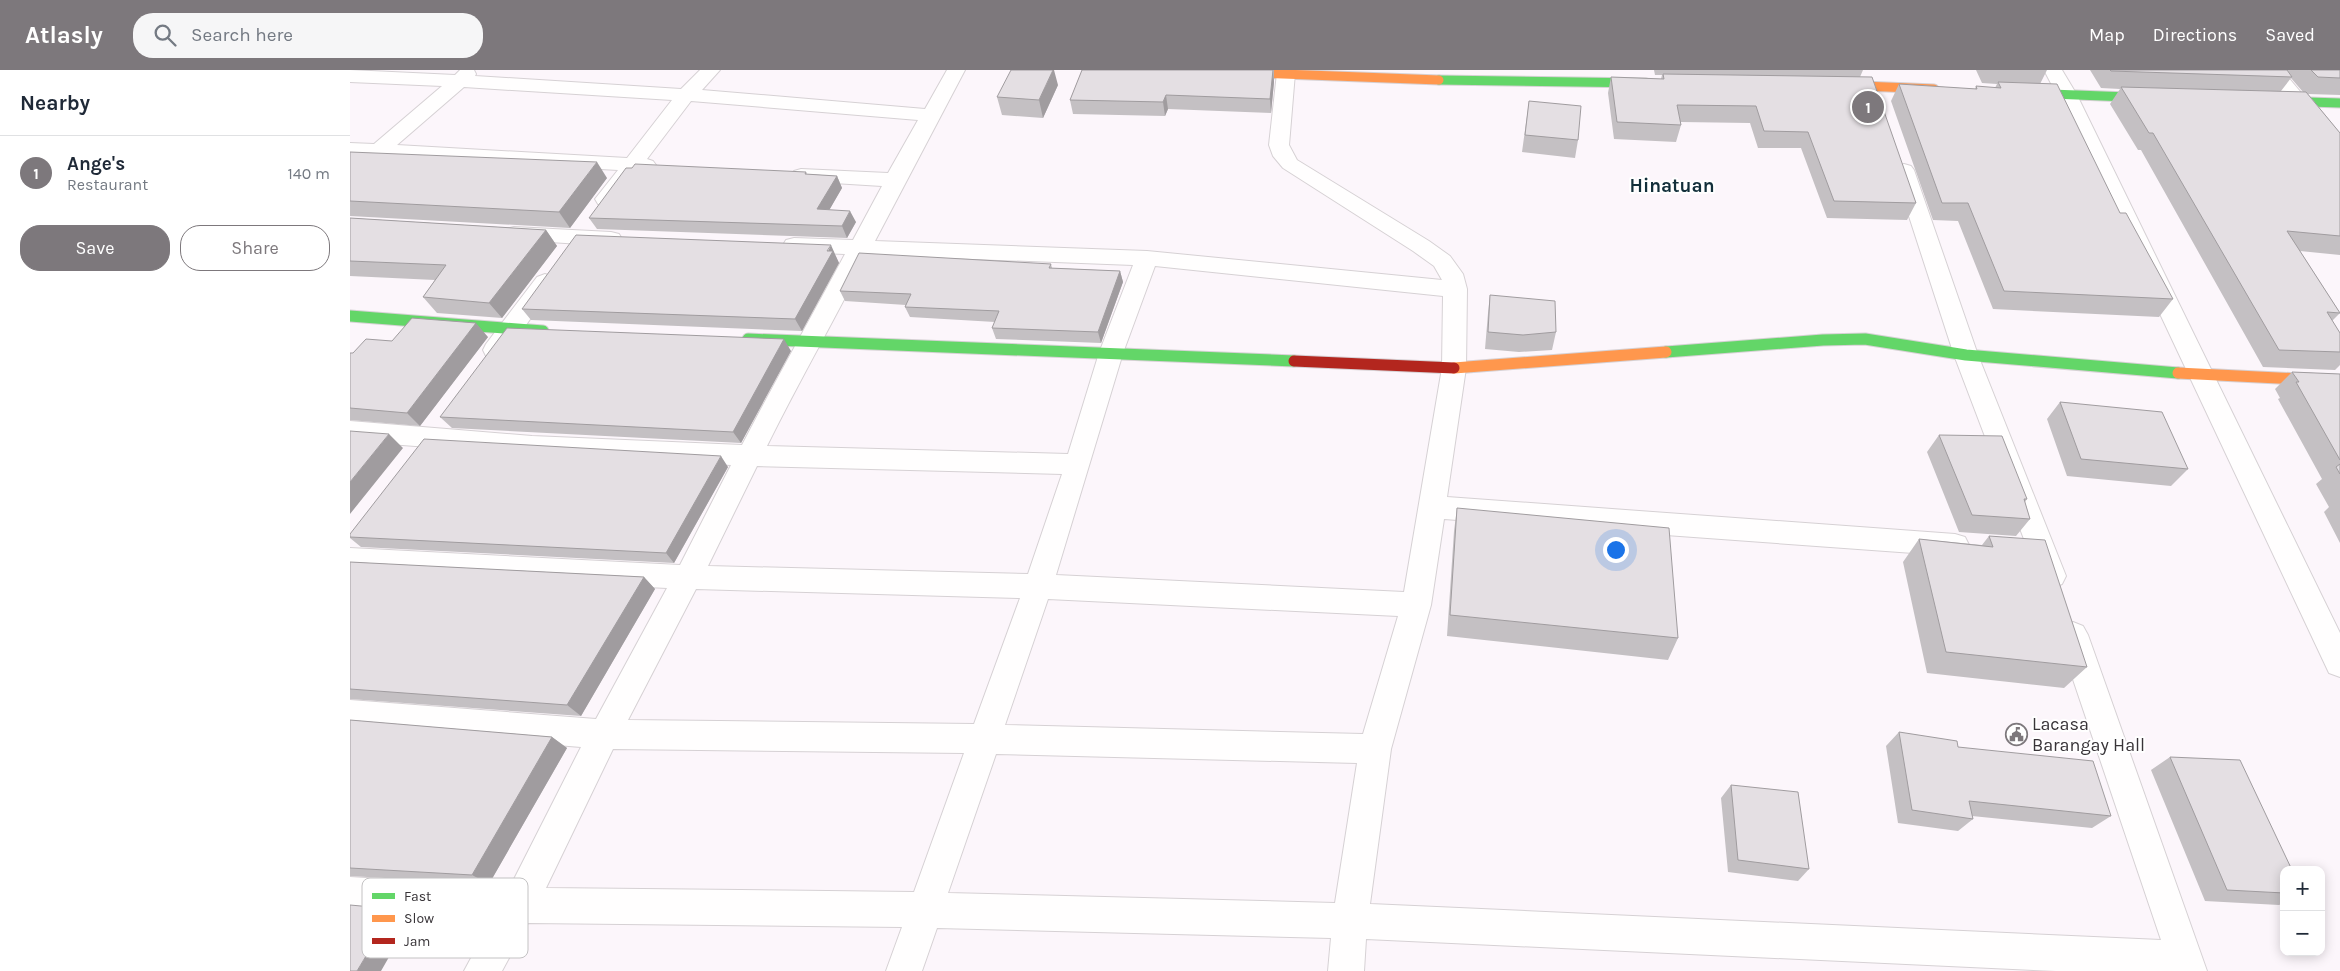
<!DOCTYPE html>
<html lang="en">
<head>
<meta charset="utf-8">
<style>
  :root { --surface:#fff; --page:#f6f6f7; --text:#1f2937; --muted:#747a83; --line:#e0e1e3; --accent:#7d787c }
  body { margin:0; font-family:Karla,sans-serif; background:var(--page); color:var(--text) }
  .controls { position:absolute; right:15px; bottom:15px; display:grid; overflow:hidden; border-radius:10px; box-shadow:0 2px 12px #0003 }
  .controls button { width:45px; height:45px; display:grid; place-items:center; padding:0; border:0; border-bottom:1px solid var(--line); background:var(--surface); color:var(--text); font:25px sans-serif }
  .you { position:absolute; left:1265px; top:479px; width:18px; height:18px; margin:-12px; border:4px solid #fff; border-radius:50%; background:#1a73e8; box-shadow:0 0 0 8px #1a73e833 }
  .badge { display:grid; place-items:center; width:32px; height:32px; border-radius:50%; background:var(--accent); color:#fff; font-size:16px; font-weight:700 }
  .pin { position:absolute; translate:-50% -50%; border:2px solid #fff; box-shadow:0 1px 5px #0006 }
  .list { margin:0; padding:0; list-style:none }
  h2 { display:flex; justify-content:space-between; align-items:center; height:65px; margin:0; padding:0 20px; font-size:21px }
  h2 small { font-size:16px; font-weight:400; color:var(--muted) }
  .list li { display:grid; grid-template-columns:32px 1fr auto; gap:15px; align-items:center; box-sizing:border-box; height:75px; padding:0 20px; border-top:1px solid var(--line) }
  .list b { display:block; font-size:19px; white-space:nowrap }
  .list p { margin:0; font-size:16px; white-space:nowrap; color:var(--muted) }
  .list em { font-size:16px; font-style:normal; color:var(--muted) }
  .actions { display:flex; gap:10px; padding:15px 20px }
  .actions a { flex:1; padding:11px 0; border:1px solid var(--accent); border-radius:20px; text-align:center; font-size:18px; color:var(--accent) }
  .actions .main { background:var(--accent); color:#fff }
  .icon { flex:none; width:28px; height:28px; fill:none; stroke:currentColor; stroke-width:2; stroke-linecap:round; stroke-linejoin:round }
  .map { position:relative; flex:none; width:1990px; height:901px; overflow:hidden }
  header { display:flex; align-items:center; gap:30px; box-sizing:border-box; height:70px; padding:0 25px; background:var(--accent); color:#fff }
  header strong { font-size:24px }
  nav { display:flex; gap:28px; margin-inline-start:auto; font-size:18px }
  .search { width:350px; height:45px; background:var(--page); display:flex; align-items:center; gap:12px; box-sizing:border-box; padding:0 18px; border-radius:20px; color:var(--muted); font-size:19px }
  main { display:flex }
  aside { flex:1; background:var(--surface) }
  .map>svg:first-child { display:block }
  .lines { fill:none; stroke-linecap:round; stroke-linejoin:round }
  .street-casing { stroke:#d6d1d4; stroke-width:2 }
  .fast-far1-casing { stroke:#d6d1d4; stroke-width:11 }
  .fast-casing { stroke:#d6d1d4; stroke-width:13 }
  .slow-far1-casing { stroke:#d6d1d4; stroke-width:11 }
  .slow-casing { stroke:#d6d1d4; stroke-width:13 }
  .jam-casing { stroke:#d6d1d4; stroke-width:13 }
  .street { fill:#fffefe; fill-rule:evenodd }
  .fast-far1 { stroke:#63d668; stroke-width:9 }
  .fast { stroke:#63d668; stroke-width:11 }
  .slow-far1 { stroke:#ff974d; stroke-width:9 }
  .slow { stroke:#ff974d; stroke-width:11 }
  .jam { stroke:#b3261e; stroke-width:11 }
  .wall { fill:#c4c0c3; fill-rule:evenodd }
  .shaded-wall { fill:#a09c9f }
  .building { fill:#e4dfe3; stroke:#a09c9f }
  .labels { text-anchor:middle; stroke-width:4; stroke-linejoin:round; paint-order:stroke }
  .poi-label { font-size:18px; fill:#383438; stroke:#fff; text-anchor:start }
  .far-district-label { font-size:19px; font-weight:bold; fill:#122f3a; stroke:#fff }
  .key { fill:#fff; stroke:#c3c2c3; stroke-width:1 }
  .key-label { font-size:14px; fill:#383438 }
</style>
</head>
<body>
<header>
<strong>Atlasly</strong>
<div class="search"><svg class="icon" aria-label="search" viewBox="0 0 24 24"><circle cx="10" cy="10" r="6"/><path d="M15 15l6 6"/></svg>Search here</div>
<nav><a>Map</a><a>Directions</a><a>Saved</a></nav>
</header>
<main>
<aside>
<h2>Nearby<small></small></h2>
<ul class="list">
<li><span class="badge">1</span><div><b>Ange's</b><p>Restaurant</p></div><em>140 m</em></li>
</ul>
<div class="actions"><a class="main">Save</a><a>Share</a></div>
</aside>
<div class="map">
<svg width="1990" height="901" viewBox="0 0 1990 901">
  <rect width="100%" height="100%" fill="#fcf6fb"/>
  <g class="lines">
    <defs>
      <path id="street" d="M0,0L105,5L110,0H124L126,4L125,6L331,19L350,0H370L352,20L575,39L597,0H615L525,171L797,181L1092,210L1084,196L1063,181L933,98L923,86L919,75L927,3L929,0H943L945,3L939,75L947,90L1079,171L1100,186L1113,204L1117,219L1116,298L1097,427L1605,464L1615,467L1619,475L1615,483L1605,486L1094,449L1081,535L1041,679L1020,834L1811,870L1708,565L1713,556L1723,552L1733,556L1738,565L1857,901H1706L1016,869L1014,901H978L981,868L587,858L572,901H536L552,857L178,853L152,901H114L141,851L0,841V807L160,817L231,677L0,658V630L246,649L317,518L0,502V478L330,495L381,395L182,385L0,371V351L182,366L392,375C425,311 461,248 495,184L444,182L436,180L433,175L436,170L444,168L503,170L532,116L451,111L444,109L441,105L444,101L451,99L538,103L568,50L341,31L297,89L303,91L306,95L303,99L289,101L264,134L256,136L248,134L245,129L268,100L0,85V73L24,74L92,16L0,12ZM114,17L322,30L277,88L47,75ZM517,185L783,195L749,283L718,384L417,376C449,311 485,249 517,185ZM805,196L1093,226L1092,298L1054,522L706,505L773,283ZM407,396L712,404L678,504L358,496ZM346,519L670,528L624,654L278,650ZM698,529L1048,546L1013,664L655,655ZM263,679L614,683L564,822L196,818ZM646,684L1007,693L985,833L598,823Z
        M1694,0H1712L1727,25L1990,563V607L1979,603L1707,25Z
        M1913,0H1932L1990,69V88L1983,86Z
        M1554,94L1561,96L1564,100L1628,285L1716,506L1712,514L1702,518L1692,514L1688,506L1604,285L1544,100L1547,96Z
        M164,157L261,162L269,164L272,169L269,174L261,176L156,169L153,164L156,159Z
        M195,204L203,207L206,212L203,217L154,286L145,289L136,286L133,280L136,274L187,207Z"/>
      <path id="fast-far1" d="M1089,10L1296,13
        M1674,23L1804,28
        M1927,31L1990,33"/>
      <path id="fast" d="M0,246L193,261
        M398,269L944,291
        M1316,282L1473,270L1515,269L1616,285L1828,303"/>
      <path id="slow-far1" d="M875,0L880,2L1089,10
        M1489,15L1584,19"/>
      <path id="slow" d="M1104,298L1316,282
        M1828,303L1990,311"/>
      <path id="jam" d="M944,291L1104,298"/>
    </defs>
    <use href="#street" class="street-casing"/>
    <use href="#fast-far1" class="fast-far1-casing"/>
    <use href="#fast" class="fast-casing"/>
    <use href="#slow-far1" class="slow-far1-casing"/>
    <use href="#slow" class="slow-casing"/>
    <use href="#jam" class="jam-casing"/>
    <use href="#street" class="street"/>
    <use href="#fast-far1" class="fast-far1"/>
    <use href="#fast" class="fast"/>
    <use href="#slow-far1" class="slow-far1"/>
    <use href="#slow" class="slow"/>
    <use href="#jam" class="jam"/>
  </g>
  <path class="wall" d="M732,0H924V12L921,43L818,39L815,46L723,44L720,30Z
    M1304,0H1513L1510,7L1566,133L1557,150L1477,148L1451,78H1408L1400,53L1331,52V55L1326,72L1264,69L1258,23L1261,7L1311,9L1312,5H1305Z
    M1626,0H1697L1690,14L1823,229L1809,247L1643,239L1608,151L1583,150L1541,31L1549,14L1625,19L1626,16L1645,18L1647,14L1632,13Z
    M1740,0H1990V25L1958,24L1990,63V185L1950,181L1990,243L1982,251L1990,263V295L1985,300L1913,297L1791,80H1788L1760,34L1770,19L1751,18ZM1941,8L1953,22L1931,21Z
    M708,15L693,48L652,45L647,27Z
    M1179,31L1228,70L1225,88L1172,82Z
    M0,82L257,108L220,158L0,146Z
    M456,102L457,104L487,106L492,118L479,140L506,152L497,168L247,159L239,148Z
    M0,148L196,160L207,176L152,248L87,243L73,227L85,210L0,206Z
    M486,187L489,193L452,261L181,250L172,239Z
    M701,194L702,198L770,201L773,212L751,273L646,269L642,258L645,252L560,247L555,237L556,235L495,231L490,221Z
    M1140,225L1206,262L1202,280L1169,282L1135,279L1138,243Z
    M138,267L70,356L0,350V283H3L42,271Z
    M441,281L391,373L102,358L90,347Z
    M1942,302L1990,304V473L1974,442L1979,437L1966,414L1972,409L1928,329L1930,328L1925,319Z
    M1710,332L1838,399L1821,416L1717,406L1697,349Z
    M1589,365L1677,429L1675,432L1680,449L1666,466L1609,462L1577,382Z
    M378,397L324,493L11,477L0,468V467Z
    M1107,438L1328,568L1318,590L1097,566L1104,461Z
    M1639,466L1737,597L1714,618L1577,603L1553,492L1569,469L1632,475Z
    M0,492L294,507L305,519L231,646L0,629Z
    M0,650L202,667L217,678L139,814L0,806Z
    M1549,662L1608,677L1761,746L1742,758L1622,746L1623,749L1608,761L1548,753L1536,676Z
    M1820,687L1934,800V833L1929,835L1855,831L1801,700Z
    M1381,715L1459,799L1448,811L1378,802L1371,728Z"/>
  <path class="shaded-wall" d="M703,0H704L708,15L693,48L689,30Z
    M923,0L924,12L921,43L920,29Z
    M816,25L818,39L815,46L813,32Z
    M247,92L257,108L220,158L209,142Z
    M487,106L492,118L473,151L467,139Z
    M500,141L506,152L497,168L492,156Z
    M196,160L207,176L152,248L139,233Z
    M481,175L489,193L452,261L445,249Z
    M770,201L773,212L751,273L748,262Z
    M126,253L138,267L70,356L57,343Z
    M434,269L441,281L391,373L383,362Z
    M39,364L53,378L0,444V412Z
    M371,386L378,397L324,493L316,483Z
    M294,507L305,519L231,646L217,635Z
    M202,667L217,678L139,814L122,805Z
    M44,839L62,847L31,901H7Z"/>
  <path class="building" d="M661,0H703L689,30L647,27Z
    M732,0H923L920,29L816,25L813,32L720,30Z
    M1760,0H1937L1942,7L1761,1Z
    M1961,0H1990V8L1968,7Z
    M1313,4L1522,7L1566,133L1484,131L1458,62L1414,61L1406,36L1327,35L1331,55L1267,52L1261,7L1314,9Z
    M1648,12L1707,14L1770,143H1776L1823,229L1654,221L1618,133H1592L1549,14L1627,19L1626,16L1651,18Z
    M1771,17L1956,22L1990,63V166L1937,161L1990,243L1977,242L1990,263V282L1929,280L1803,63H1799Z
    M1179,31L1231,36L1228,70L1175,65Z
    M0,82L247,92L209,142L0,131Z
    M285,94L456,102L455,104L487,106L467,139L500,141L492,156L239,148L276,98H282Z
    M0,148L196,160L139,233L73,227L96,195L0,191Z
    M226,165L481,175L477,181H483L445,249L172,239Z
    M509,183L701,194L699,198L770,201L748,262L642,258L649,241L555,237L561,224L490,221Z
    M1140,225L1205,231L1206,262L1173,265L1138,262Z
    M62,248L126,253L57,343L0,338V283H3L16,269L42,271Z
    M157,258L434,269L383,362L90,347Z
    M1942,302L1990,304V390L1946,312H1949Z
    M1710,332L1812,342L1838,399L1731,389Z
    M0,361L39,364L0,412Z
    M1589,365L1652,366L1677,429H1674L1680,449L1622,445Z
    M74,369L371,386L316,483L0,467V464Z
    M1990,394V404L1986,397Z
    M1107,438L1319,458L1328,568L1100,545Z
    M1639,466L1695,470L1737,597L1596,582L1569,469L1643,477Z
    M0,492L294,507L217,635L0,619Z
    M0,650L202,667L122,805L0,798Z
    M1549,662L1607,671L1608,677L1743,691L1761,746L1619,731L1623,749L1562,740Z
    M1820,687L1890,690L1942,800H1934V823L1877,820Z
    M1381,715L1448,722L1459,799L1388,790Z
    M0,835L44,839L7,901H0Z"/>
  <defs>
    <symbol id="civic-ring" viewBox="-11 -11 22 22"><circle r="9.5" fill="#fff" stroke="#7d787c" stroke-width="1.5"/><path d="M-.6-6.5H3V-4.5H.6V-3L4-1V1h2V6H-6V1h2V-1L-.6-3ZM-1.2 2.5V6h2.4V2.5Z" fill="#7d787c"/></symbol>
  </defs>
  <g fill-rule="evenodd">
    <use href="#civic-ring" x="1654" y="652" width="25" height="25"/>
  </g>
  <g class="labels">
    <g class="poi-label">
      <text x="1682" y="660">Lacasa<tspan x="1682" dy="21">Barangay Hall</tspan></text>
    </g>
    <g class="far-district-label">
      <text x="1322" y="122">Hinatuan</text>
    </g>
  </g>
  <rect x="12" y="808" width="166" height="80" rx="8" class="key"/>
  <rect x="22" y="823" width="23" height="6" fill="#63d668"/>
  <rect x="22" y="845" width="23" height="7" fill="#ff974d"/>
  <rect x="22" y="868" width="23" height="6" fill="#b3261e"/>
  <g class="key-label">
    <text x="54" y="831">Fast</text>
    <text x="54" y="853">Slow</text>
    <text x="54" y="876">Jam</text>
  </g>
</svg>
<div class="controls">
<button>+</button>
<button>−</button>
</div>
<div class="you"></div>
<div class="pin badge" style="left:1518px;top:37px">1</div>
</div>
</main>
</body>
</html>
